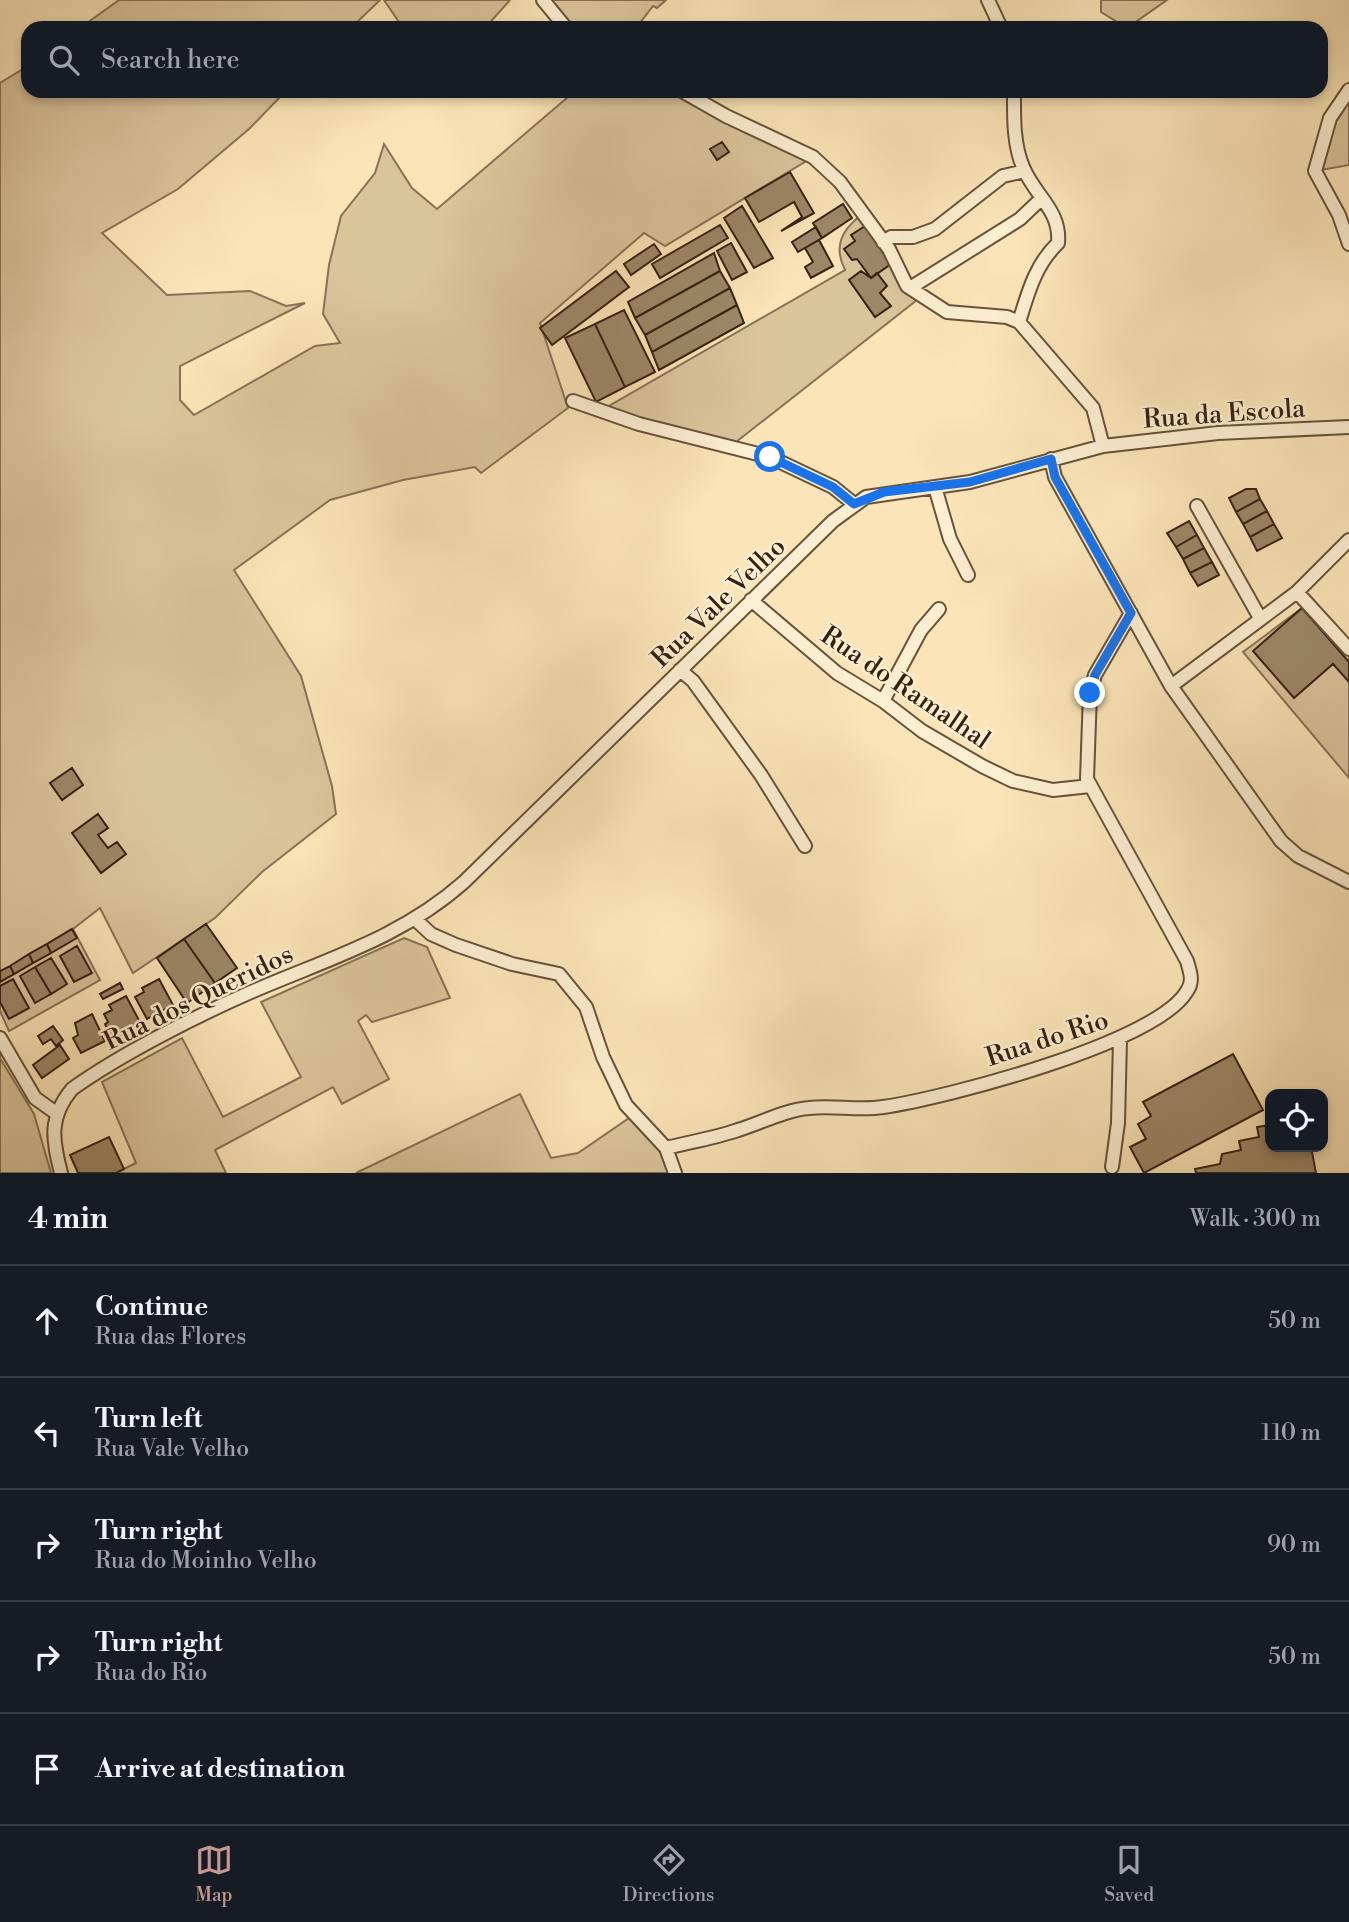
<!DOCTYPE html>
<html lang="en">
<head>
<meta charset="utf-8">
<style>
  :root { --surface:#171b24; --page:#242831; --text:#f1f3f6; --muted:#9ea1a6; --line:#363941; --accent:#c59692 }
  body { margin:0; font-family:"Libre Bodoni",serif; background:var(--page); color:var(--text) }
  .controls { position:absolute; right:21px; bottom:21px; display:grid; overflow:hidden; border-radius:14px; box-shadow:0 4px 10px #0003 }
  .controls button { width:63px; height:63px; display:grid; place-items:center; padding:0; border:0; border-bottom:2px solid var(--line); background:var(--surface); color:var(--text); font:35px sans-serif }
  .stop { position:absolute; width:21px; height:21px; margin:-16px; border:5px solid #1a73e8; border-radius:50%; background:#fff }
  .stop.end { background:#1a73e8; border-color:#fff; box-shadow:0 2px 7px #0008 }
  .list { margin:0; padding:0; list-style:none }
  h2 { display:flex; justify-content:space-between; align-items:center; height:91px; margin:0; padding:0 28px; font-size:30px }
  h2 small { font-size:23px; font-weight:400; color:var(--muted) }
  .list li { display:grid; grid-template-columns:46px 1fr auto; gap:21px; align-items:center; box-sizing:border-box; height:112px; padding:0 28px; border-top:2px solid var(--line) }
  .list b { display:block; font-size:26px; white-space:nowrap }
  .list p { margin:0; font-size:23px; white-space:nowrap; color:var(--muted) }
  .list em { font-size:23px; font-style:normal; color:var(--muted) }
  .icon { flex:none; width:38px; height:38px; fill:none; stroke:currentColor; stroke-width:2; stroke-linecap:round; stroke-linejoin:round }
  .map { position:relative; flex:none; width:1349px; height:1173px; overflow:hidden }
  .search { position:absolute; background:var(--surface); box-shadow:0 4px 10px #0003; left:21px; right:21px; top:21px; height:77px; display:flex; align-items:center; gap:18px; box-sizing:border-box; padding:0 24px; border-radius:21px; color:var(--muted); font-size:26px }
  .sheet { height:651px; background:var(--surface) }
  nav { display:flex; justify-content:space-around; align-items:center; box-sizing:border-box; height:98px; border-top:2px solid var(--line); background:var(--surface); font-size:19px; color:var(--muted) }
  nav a { display:grid; justify-items:center; gap:4px }
  nav .on { color:var(--accent) }
  .map>svg:first-child { display:block }
  .green { fill:#dac49c; stroke:#887256; stroke-width:2 }
  .building { fill:#9c8768; stroke:#362111; stroke-width:2 }
  .lines { fill:none; stroke-linecap:round; stroke-linejoin:round }
  .minor-casing { stroke:#67523b; stroke-width:16 }
  .minor { stroke:#fceed1; stroke-width:12 }
  .route { stroke:#1a73e8; stroke-width:9 }
  .labels { text-anchor:middle; stroke-width:5; stroke-linejoin:round; paint-order:stroke }
  .street-label { font-size:26px; fill:#362111; stroke:#fceed1 }
</style>
</head>
<body>
<div class="map">
<svg width="1349" height="1173" viewBox="0 0 1349 1173">
  <rect width="100%" height="100%" fill="#fbe5b8"/>
  <filter id="stains"><feTurbulence type="fractalNoise" baseFrequency=".00286" numOctaves="4"/><feColorMatrix values="0 0 0 0 .2 0 0 0 0 .09 0 0 0 0 .02 0 0 0 .5 -.17"/></filter>
  <radialGradient id="worn" r=".72"><stop offset=".6" stop-color="#630" stop-opacity="0"/><stop offset="1" stop-color="#630" stop-opacity=".3"/></radialGradient>
  <path class="green" d="M119,0H380L351,28H80Z
    M384,0H510L485,28H403Z
    M543,0H666L657,8L653,6L636,28H566Z
    M1101,0H1167L1127,28L1101,12Z
    M28,66V91H286L249,129L178,189L102,233L167,295L250,291L286,306L305,303L180,366V400L194,415L315,346L340,343L323,314L329,265L341,216L375,173L384,144L412,188L437,209L575,91H682L813,157L665,246L644,233L540,323L568,408L481,473L475,467L403,480L330,500L234,570L301,676L332,786L336,814L262,872L215,918L133,973L100,908L73,929L100,980L9,1031L0,1011V83Z
    M1349,90V165L1315,171L1330,118Z
    M861,215L922,296L731,446L602,410L845,270C833,246 842,230 861,215Z
    M1302,608L1349,649V778L1243,652Z
    M404,938L427,947L450,998L372,1022L366,1015L358,1021L389,1079L342,1104L333,1087L215,1150L226,1173H116L136,1163L102,1082L182,1038L223,1117L301,1077L261,1002Z
    M0,1038L4,1046L0,1058L34,1114L51,1173H0Z
    M520,1094L551,1158L578,1153L635,1114L674,1173H356Z"/>
  <path class="building" d="M722,142L729,152L717,160L710,149Z
    M790,172L814,213L781,231L802,217L794,202L759,222L745,198Z
    M843,204L852,218L822,238L813,223Z
    M742,206L773,258L754,268L724,218Z
    M720,225L728,238L660,278L652,264Z
    M865,226L891,264L871,278L857,259L852,260L844,249L855,241L851,235Z
    M816,227L822,238L798,252L792,242Z
    M819,240L833,266L811,278L805,267L813,262L805,248Z
    M731,243L747,272L732,280L717,251Z
    M654,244L661,254L631,275L624,264Z
    M714,253L720,271L635,318L628,302Z
    M616,271L629,287L552,345L540,328Z
    M720,271L730,288L645,335L635,318Z
    M861,271L871,278L877,273L887,286L880,293L891,306L875,317L849,280Z
    M730,288L737,305L652,352L645,335Z
    M737,305L744,323L659,370L652,352Z
    M624,310L655,372L625,387L595,324Z
    M595,324L625,387L596,402L565,338Z
    M1246,489H1256L1260,499L1236,512L1229,498Z
    M1260,499L1267,511L1243,524L1236,512Z
    M1267,511L1274,524L1250,537L1243,524Z
    M1189,521L1197,535L1176,547L1167,533Z
    M1274,524L1282,538L1257,551L1250,537Z
    M1197,535L1204,548L1183,559L1176,547Z
    M1204,548L1212,562L1190,573L1183,559Z
    M1212,562L1219,575L1198,586L1190,573Z
    M1302,608L1349,662V682L1333,664L1294,698L1253,651Z
    M72,768L83,785L62,800L50,783Z
    M98,814L108,828L98,835L108,848L117,842L126,854L101,873L72,833Z
    M206,924L237,968L215,983L184,939Z
    M72,929L77,938L51,953L47,944Z
    M184,939L215,983L187,1003L157,958Z
    M47,944L51,953L33,963L29,954Z
    M77,946L92,973L74,982L60,956Z
    M29,954L33,963L14,974L10,966Z
    M51,958L67,984L51,994L35,967Z
    M10,966L14,974L0,982V971Z
    M35,967L51,994L35,1003L20,976Z
    M13,979L29,1008L9,1019L0,1002V986Z
    M159,979L173,1005L147,1019L135,997L144,992L142,988Z
    M120,983L123,989L103,999L100,994Z
    M126,996L141,1024L112,1039L105,1024L108,1022L104,1014L112,1010L109,1005Z
    M92,1014L105,1041L81,1053L73,1038L78,1035L75,1023Z
    M53,1026L63,1040L56,1046L51,1039L43,1044L38,1036Z
    M60,1045L69,1059L42,1078L33,1065Z
    M1233,1054L1263,1110L1144,1173L1130,1147L1146,1139L1138,1124L1151,1116L1143,1102Z
    M1270,1125V1147H1311L1316,1173H1196L1195,1169L1220,1164L1222,1154L1241,1150L1239,1141L1259,1137L1257,1127Z
    M109,1137L124,1169L116,1173H78L70,1155Z"/>
  <g class="lines">
    <defs>
      <path id="minor" d="M543,0L566,28
        M988,0L1001,28
        M1349,90L1330,118L1315,171L1339,215L1349,244
        M682,91L726,116L813,157L840,182L889,249L907,286L947,312L1007,317L1019,322L1093,408L1103,446
        M1014,91C1014,115 1013,144 1023,167C1034,195 1061,210 1058,243C1035,265 1028,293 1019,322
        M883,242L891,237H913L935,229L1003,176L1025,171
        M910,288L1020,219L1042,198
        M573,401L639,424L770,457L833,487L854,504
        M1051,459L1055,477L1171,686L1281,841L1298,856L1349,882
        M935,487L950,539L968,575
        M1197,506L1260,618
        M1297,592L1349,649
        M751,600L837,673L883,701L922,731L982,766L1013,781L1053,790L1090,786
        M680,670L693,681L761,775L805,846
        M1171,686L1297,592L1349,540
        M883,701L921,630L939,609
        M416,920L431,934L456,945L512,964L559,974L586,1007L603,1057L626,1105L666,1148L675,1173
        M0,1038L35,1098L56,1113
        M666,1148C690,1142 715,1138 738,1130C761,1123 785,1110 809,1108C833,1105 859,1111 883,1107C945,1098 1157,1043 1187,991C1194,981 1190,972 1187,961L1087,779L1090,693L1095,675L1131,613
        M1112,1167L1118,1123L1120,1040
        M61,1173C52,1139 49,1117 72,1089C121,1054 196,1016 251,992C327,959 401,938 464,882L833,521L866,497L970,482L1103,446L1218,433L1349,427"/>
    </defs>
    <use href="#minor" class="minor-casing"/>
    <use href="#minor" class="minor"/>
  </g>
  <g class="lines">
    <path class="route" d="M770,457L833,487L854,504L884,492L970,482L1051,459L1055,477L1131,613L1095,675L1090,693"/>
  </g>
  <g class="labels">
    <g class="street-label">
      <text transform="translate(1224 413) rotate(-4)" y="9">Rua da Escola</text>
      <text transform="translate(718 602) rotate(-44)" y="9">Rua Vale Velho</text>
      <text transform="translate(906 687) rotate(34)" y="9">Rua do Ramalhal</text>
      <text transform="translate(198 997) rotate(-26)" y="9">Rua dos Queridos</text>
      <text transform="translate(1047 1038) rotate(-18)" y="9">Rua do Rio</text>
    </g>
  </g>
  <rect width="100%" height="100%" filter="url(#stains)"/>
  <rect width="100%" height="100%" fill="url(#worn)"/>
</svg>
<div class="controls">
<button><svg class="icon" aria-label="locate" viewBox="0 0 24 24"><circle cx="12" cy="12" r="6"/><path d="M12 2v4M12 18v4M2 12h4M18 12h4"/></svg></button>
</div>
<div class="stop" style="left:770px;top:457px"></div>
<div class="stop end" style="left:1090px;top:693px"></div>
<div class="search"><svg class="icon" aria-label="search" viewBox="0 0 24 24"><circle cx="10" cy="10" r="6"/><path d="M15 15l6 6"/></svg>Search here</div>
</div>
<section class="sheet">
<h2>4 min<small>Walk · 300 m</small></h2>
<ul class="list">
<li><svg class="icon" aria-label="ahead" viewBox="0 0 24 24"><path d="M12 20V5M6 11l6-6 6 6"/></svg><div><b>Continue</b><p>Rua das Flores</p></div><em>50 m</em></li>
<li><svg class="icon" aria-label="left" viewBox="0 0 24 24"><path d="M17 20v-9H6M10 6l-5 5 5 5"/></svg><div><b>Turn left</b><p>Rua Vale Velho</p></div><em>110 m</em></li>
<li><svg class="icon" aria-label="right" viewBox="0 0 24 24"><path d="M7 20v-9h11M14 6l5 5-5 5"/></svg><div><b>Turn right</b><p>Rua do Moinho Velho</p></div><em>90 m</em></li>
<li><svg class="icon" aria-label="right" viewBox="0 0 24 24"><path d="M7 20v-9h11M14 6l5 5-5 5"/></svg><div><b>Turn right</b><p>Rua do Rio</p></div><em>50 m</em></li>
<li><svg class="icon" aria-label="arrive" viewBox="0 0 24 24"><path d="M6 21V4h12l-3 4 3 4H6"/></svg><div><b>Arrive at destination</b></div></li>
</ul>
</section>
<nav>
<a class="on"><svg class="icon" aria-label="map" viewBox="0 0 24 24"><path d="M3 6l6-2 6 2 6-2v14l-6 2-6-2-6 2zM9 4v14M15 6v14"/></svg>Map</a>
<a><svg class="icon" aria-label="directions" viewBox="0 0 24 24"><path d="M12 3l9 9-9 9-9-9zM9 14v-3h6M13 9l2 2-2 2"/></svg>Directions</a>
<a><svg class="icon" aria-label="saved" viewBox="0 0 24 24"><path d="M7 4h10v16l-5-4-5 4z"/></svg>Saved</a>
</nav>
</body>
</html>
